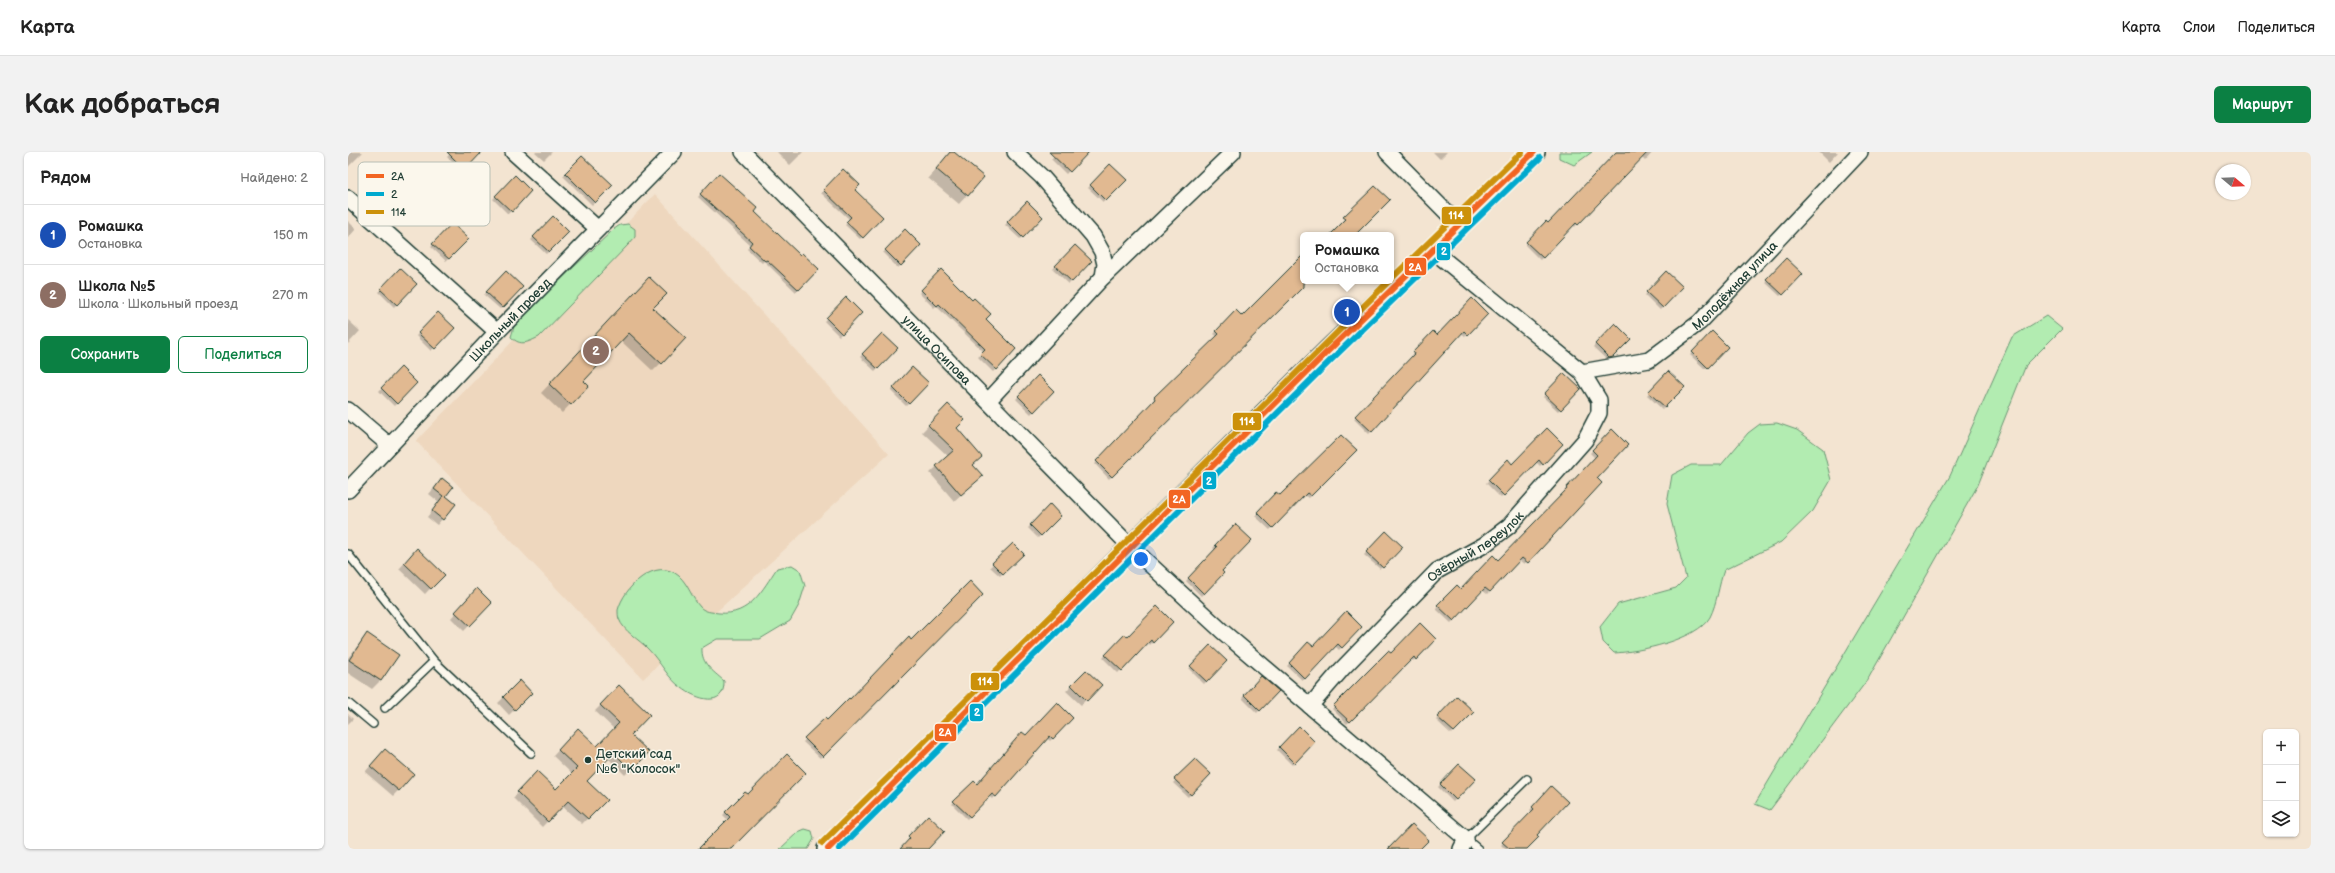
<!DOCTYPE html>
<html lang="ru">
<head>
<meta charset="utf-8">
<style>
  :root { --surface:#fff; --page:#f2f2f2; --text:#222; --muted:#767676; --line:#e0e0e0; --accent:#0b8043 }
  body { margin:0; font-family:"Balsamiq Sans",sans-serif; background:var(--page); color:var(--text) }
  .controls { position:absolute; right:12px; bottom:12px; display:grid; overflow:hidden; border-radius:6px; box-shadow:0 1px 3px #0004 }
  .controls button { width:36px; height:36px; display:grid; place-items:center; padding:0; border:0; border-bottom:1px solid var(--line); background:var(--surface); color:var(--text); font:20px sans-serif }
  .compass { position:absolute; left:1867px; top:12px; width:36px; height:36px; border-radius:50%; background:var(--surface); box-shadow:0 1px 3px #0004; rotate:109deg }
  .you { position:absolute; left:793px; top:407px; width:14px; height:14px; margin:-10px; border:3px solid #fff; border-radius:50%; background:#1a73e8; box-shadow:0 0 0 6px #1a73e833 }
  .badge { display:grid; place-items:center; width:26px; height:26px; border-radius:50%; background:var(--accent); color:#fff; font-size:13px; font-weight:700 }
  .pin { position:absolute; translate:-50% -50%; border:2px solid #fff; box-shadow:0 1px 4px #0006 }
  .popup { position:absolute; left:952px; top:80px; width:94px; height:52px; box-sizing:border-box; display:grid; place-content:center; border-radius:6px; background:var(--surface); filter:drop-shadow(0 1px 3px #0005); font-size:13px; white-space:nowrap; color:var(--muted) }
  .popup b { font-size:15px; color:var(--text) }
  .popup::after { content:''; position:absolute; left:50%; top:100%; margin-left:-8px; border:8px solid transparent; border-top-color:var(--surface) }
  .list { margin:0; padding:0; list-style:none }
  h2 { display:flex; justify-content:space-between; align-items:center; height:52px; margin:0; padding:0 16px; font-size:17px }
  h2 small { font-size:13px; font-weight:400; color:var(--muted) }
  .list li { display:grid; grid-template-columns:26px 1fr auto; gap:12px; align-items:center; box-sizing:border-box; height:60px; padding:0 16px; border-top:1px solid var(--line) }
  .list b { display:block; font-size:15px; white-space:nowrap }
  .list p { margin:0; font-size:13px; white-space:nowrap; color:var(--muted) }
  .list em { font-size:13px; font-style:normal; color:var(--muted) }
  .actions { display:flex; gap:8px; padding:12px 16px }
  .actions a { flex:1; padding:9px 0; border:1px solid var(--accent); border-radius:6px; text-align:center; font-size:14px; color:var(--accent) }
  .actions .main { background:var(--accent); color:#fff }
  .icon { flex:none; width:22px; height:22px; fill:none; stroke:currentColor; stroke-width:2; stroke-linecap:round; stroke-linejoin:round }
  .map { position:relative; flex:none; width:1963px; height:697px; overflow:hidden; border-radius:6px }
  header { display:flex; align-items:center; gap:24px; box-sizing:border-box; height:56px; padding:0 20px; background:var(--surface); border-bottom:1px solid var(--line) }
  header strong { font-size:19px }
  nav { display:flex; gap:22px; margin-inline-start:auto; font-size:14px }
  .intro { display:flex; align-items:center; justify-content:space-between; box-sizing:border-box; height:96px; padding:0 24px }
  h1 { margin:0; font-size:28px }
  .button { padding:10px 18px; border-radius:6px; background:var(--accent); color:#fff; font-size:14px; font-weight:700 }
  main { display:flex; gap:24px; padding:0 24px }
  aside { flex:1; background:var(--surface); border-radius:6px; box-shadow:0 1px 3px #0004 }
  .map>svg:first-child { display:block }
  .built { fill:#eed7be }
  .green { fill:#b2ecb1; stroke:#689472 }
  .shadow { fill:#0003 }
  .building { fill:#e1b991; stroke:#1f3d34 }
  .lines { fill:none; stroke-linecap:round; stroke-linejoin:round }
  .lane-casing { stroke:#1f3d34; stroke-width:10 }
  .street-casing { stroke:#1f3d34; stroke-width:18 }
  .secondary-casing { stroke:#1f3d34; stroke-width:24 }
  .lane { stroke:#fbf7ec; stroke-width:7 }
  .street { stroke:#fbf7ec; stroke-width:15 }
  .secondary { stroke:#fbf7ec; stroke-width:21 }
  .bus-1-casing { stroke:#fbf7ec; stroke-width:9 }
  .bus-2-casing { stroke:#fbf7ec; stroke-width:9 }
  .bus-3-casing { stroke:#fbf7ec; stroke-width:9 }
  .bus-1 { stroke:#f26522; stroke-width:6 }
  .bus-2 { stroke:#00a9ce; stroke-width:6 }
  .bus-3 { stroke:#cc910a; stroke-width:6 }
  .poi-dot { fill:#1f3d34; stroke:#fbf7ec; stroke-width:1.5 }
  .labels { text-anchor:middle; stroke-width:3; stroke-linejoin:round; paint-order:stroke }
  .street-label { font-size:13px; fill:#1f3d34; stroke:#fbf7ec }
  .poi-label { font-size:13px; fill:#1f3d34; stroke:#fbf7ec; text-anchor:start }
  .key { fill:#fbf7ec; stroke:#b9bfb5; stroke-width:1 }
  .key-label { font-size:11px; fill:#1f3d34 }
  .line-badge { stroke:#fbf7ec; stroke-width:1.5 }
  .badge-label { font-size:11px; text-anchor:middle; font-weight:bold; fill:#fff }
</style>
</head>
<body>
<header>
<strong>Карта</strong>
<nav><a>Карта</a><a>Слои</a><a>Поделиться</a></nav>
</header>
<div class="intro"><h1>Как добраться</h1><a class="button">Маршрут</a></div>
<main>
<aside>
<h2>Рядом<small>Найдено: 2</small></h2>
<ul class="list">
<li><span class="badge" style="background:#1a4fb4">1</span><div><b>Ромашка</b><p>Остановка</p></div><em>150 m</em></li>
<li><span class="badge" style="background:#8d6e63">2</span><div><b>Школа №5</b><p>Школа · Школьный проезд</p></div><em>270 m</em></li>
</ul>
<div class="actions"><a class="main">Сохранить</a><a>Поделиться</a></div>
</aside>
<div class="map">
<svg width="1963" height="697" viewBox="0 0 1963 697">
  <rect width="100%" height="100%" fill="#f3e4d1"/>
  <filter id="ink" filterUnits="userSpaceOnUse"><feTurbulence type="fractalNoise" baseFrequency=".025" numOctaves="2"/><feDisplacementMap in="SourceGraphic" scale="8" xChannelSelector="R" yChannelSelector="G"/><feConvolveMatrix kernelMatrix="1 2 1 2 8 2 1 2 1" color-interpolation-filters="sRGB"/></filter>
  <g filter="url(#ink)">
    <path class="built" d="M307,42L541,302L295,527L68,289Z"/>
    <path class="green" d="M1211,0H1244L1226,13L1211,6Z
      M280,72L287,77V85L281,92L191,185C180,190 173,195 163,185L167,171L266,77L272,73Z
      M1698,164L1714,177L1678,213L1630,333L1520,527L1422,658L1407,652L1602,324L1664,185Z
      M1429,271L1449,278L1475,297L1483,328L1465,359L1433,390L1376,418C1371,432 1369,451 1362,465C1349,488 1290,500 1266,501L1255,490L1252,475L1270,452L1328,436L1338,426L1319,352L1324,323L1343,313H1373L1400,281L1412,272Z
      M444,413L452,418L457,434L451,453L442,469L412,487H369L354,496C353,512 365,519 376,529C377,557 348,547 334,536C320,527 312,509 300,497C291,487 276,480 271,467C270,465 270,460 270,458C276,435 308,404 331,424C340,432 344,446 352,455C357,460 363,460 371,461C402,464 414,438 429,416Z
      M457,677L464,679L466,687L460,697H432L450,680Z"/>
    <path class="shadow" d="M0,0H15L0,15Z
      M104,0H133L114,20L99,5Z
      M187,0H204L196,8Z
      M429,0H455L442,13Z
      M603,0L635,25L611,52L580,26Z
      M710,0H739L718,22L703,7Z
      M1085,0H1099L1092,7Z
      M1276,0H1305L1297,9L1293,5L1229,72L1227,75L1225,73L1192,108L1177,93Z
      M1471,0H1490L1481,10Z
      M234,5L263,33L244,53L215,24Z
      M762,13L777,28L755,50L740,36Z
      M495,18L505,38L534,65L512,87L497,73L502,68L473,41Z
      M371,22L406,60L452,104L469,117L448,140L416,109L414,111L399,97L402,93L350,45Z
      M167,25L182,39L160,62L145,47Z
      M64,33L79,47L58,70L42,55Z
      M1027,35L1005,83H982Z
      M679,50L694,65L672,87L657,73Z
      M205,65L220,80L198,102L183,88Z
      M0,69L8,77L0,86Z
      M104,72L120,87L98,109L83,95Z
      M557,79L572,93L550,116L535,101Z
      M727,95L742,109L721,132L705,117Z
      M955,104V129H959L761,327L747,312L806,250L804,249L870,185L866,182L888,160L894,165Z
      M1438,107L1454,122L1432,144L1417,130Z
      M52,118L67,132L46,155L31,140Z
      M593,119L636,167L667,197L645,220L630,205L636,200L588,154L586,156L571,141Z
      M158,120L173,135L152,157L136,143Z
      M1319,121L1333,135L1312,158L1297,143Z
      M293,135L304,156L313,211L305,219L273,189L235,229L240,234L214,261L193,241Z
      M498,147L513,161L491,184L476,169Z
      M90,162L105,176L83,199L68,184Z
      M1139,162L1117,184L1113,181L1021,282L1006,267L1065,205L1063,203L1082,183L1088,184Z
      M0,168L12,179L0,192Z
      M1267,172L1282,187L1262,207L1259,208L1245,195Z
      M1364,180L1379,195L1357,217L1342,203Z
      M534,182L549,196L527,219L512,205Z
      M53,216L68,231L46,254L31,239Z
      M564,217L580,231L558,254L543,239Z
      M1320,220L1336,235L1314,257L1299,243Z
      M1216,222L1231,237L1210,259L1195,245Z
      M690,225L705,239L683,262L668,247Z
      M600,253L624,313L627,330L606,349L582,321L600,304L574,280Z
      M1264,279L1248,326L1220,365L1222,366L1176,412L1171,408L1139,442L1134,438L1103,471L1088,457L1109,434L1113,438L1150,410L1218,340L1216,339L1247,306L1242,301Z
      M1214,292L1192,314L1188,310L1153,346L1138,331L1160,309L1164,313Z
      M1008,299L960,346L956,343L922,378L907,364L928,341L932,345Z
      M94,327L96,344L94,367L89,373L79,365L91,350L81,342Z
      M702,354L712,364L690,386L680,376Z
      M887,373L872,419L875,421L853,444L838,429L868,398L865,396Z
      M1038,380L1053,395L1032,417L1016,403Z
      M665,392L674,402L652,424L642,415Z
      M64,403L95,423L77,442L51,417Z
      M124,443L143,451L116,479L103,466Z
      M634,443L472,606L455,590L477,567L479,569L502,548L563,489Z
      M824,470L802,493L800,490L770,521L755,506L777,484L779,486Z
      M1013,475L991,498L987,494L954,528L939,514L960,491L965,495Z
      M19,482L49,503L32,529L24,537L0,521V506Z
      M1087,487L1065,509L1063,507L999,572L984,557L1040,500L1043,503Z
      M862,494L878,509L856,532L841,517Z
      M738,519L752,533L733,553L718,539Z
      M913,526L929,539L909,561L894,546Z
      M172,530L183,541L161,563L150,551Z
      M271,535L282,583L300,600L277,623L260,606L238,629L257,648L234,672L214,654L194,675L165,646L189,621L208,638L224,622L205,604L230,577L249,595L266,577L247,559Z
      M1109,545L1124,560L1103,582L1088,568Z
      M0,562L5,567L0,572Z
      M724,566L702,589L699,586L644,647L641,644L619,667L604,652L626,630L629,633L678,584Z
      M951,576L966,590L944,613L929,598Z
      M32,603L65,623L45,644L17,620Z
      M847,608L862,622L840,645L825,631Z
      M1112,613L1127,627L1105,650L1090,635Z
      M1203,636L1187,683L1178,697H1157L1153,693L1184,660L1182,658Z
      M397,641L382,697H352L380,668L375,663Z"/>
    <path class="building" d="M99,0H134L117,18Z
      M602,0H606L636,25L620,44L588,17Z
      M701,0H741L722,20Z
      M1268,0H1300L1230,73L1228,71L1195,106L1178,90L1198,69L1200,71Z
      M234,4L265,33L247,51L217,21Z
      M762,12L779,28L758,49L742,33Z
      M495,17L512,33L507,38L535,65L515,86L498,70L503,65L475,38Z
      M371,21L410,56L407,60L452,103L454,101L471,117L451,138L419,108L417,109L401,94L404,90L352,42Z
      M167,23L183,39L164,60L147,44Z
      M64,31L81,47L61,68L44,52Z
      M1027,34L1042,48L1007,83H982L998,67L995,65Z
      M679,49L695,65L675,86L659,70Z
      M205,64L221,80L201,100L185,85Z
      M104,71L121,87L101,107L84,92Z
      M557,77L573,93L553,114L537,98Z
      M727,93L744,109L724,130L707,114Z
      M955,103V135L764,325L748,309L807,247L806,245L871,182L868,179L888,158L894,164Z
      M1438,106L1455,122L1435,143L1418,127Z
      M52,116L69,132L49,153L32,137Z
      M593,117L624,148L626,146L643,162L638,167L668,197L649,218L632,202L637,197L591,152L589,154L573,138Z
      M158,119L175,135L155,156L138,140Z
      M1318,119L1335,135L1315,156L1298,140Z
      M301,125L319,142L305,156L338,186L314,212L281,181L236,229L241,234L223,253L201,232Z
      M498,145L514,161L494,182L478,166Z
      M1124,146L1140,162L1120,183L1116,179L1024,280L1007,264L1066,202L1065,200L1085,179L1089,183Z
      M90,160L107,176L87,197L70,181Z
      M1267,171L1283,187L1265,205L1261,206L1247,192Z
      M1364,179L1380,195L1360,216L1344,200Z
      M534,181L550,196L530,217L514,202Z
      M53,215L69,231L49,252L33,236Z
      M564,215L581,231L561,252L545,236Z
      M1320,219L1337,235L1317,255L1300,240Z
      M1216,221L1233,237L1213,258L1196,242Z
      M690,223L706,239L686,260L670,244Z
      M600,252L617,268L609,276L634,305L625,313L635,324L613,343L588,314L606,298L580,273Z
      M1199,276L1215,292L1195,313L1191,308L1156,344L1140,328L1160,307L1164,312Z
      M1264,277L1280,293L1249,326L1254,331L1180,411L1174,406L1142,440L1137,436L1106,469L1089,453L1109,433L1113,437L1145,403L1150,408L1219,337L1218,336L1249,303L1244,298Z
      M993,283L1009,298L963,344L959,341L925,376L909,360L928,340L932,343Z
      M94,326L105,335L98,344L108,352L95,368L84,359L95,344L86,337Z
      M702,352L713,364L693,384L682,373Z
      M887,372L904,388L874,419L876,421L856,442L840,426L869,395L867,393Z
      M1038,379L1055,395L1035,416L1018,400Z
      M665,391L676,402L655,422L644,411Z
      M69,396L97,423L83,437L56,411Z
      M622,429L635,443L475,605L456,586L477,566L479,568L501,546L502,547L561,485L563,488Z
      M129,436L144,451L122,474L107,460Z
      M809,454L825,470L805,491L803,488L774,519L757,503L777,482L779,485Z
      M998,459L1014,475L994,496L990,492L957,527L941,511L960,490L965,494Z
      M1072,471L1088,487L1068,508L1066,505L1002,570L985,554L1040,499L1043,501Z
      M19,481L51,503L33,529L1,508Z
      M862,493L879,509L859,530L842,514Z
      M738,518L754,533L739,549L723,533Z
      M913,524L931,539L912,559L896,543Z
      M172,528L184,541L167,558L155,545Z
      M271,533L302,563L283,583L301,600L284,619L266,601L239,629L259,648L240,667L220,649L200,670L169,640L189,619L208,637L229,616L210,598L230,576L249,594L271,571L252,553Z
      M1109,544L1126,560L1106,580L1089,565Z
      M709,550L725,566L705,587L702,584L648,645L644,642L622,665L605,649L626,629L629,632L674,580L678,583Z
      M951,574L967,590L947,611L931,595Z
      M37,597L66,622L51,639L22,614Z
      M439,602L458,621L383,697H350L382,665L377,660L397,640L400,642Z
      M847,607L863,622L843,643L826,627Z
      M1111,612L1128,627L1108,648L1092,632Z
      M1203,634L1220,650L1189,683L1191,685L1179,697H1162L1154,690L1186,657L1184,655Z
      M580,663L597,679L580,697H552L562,686L560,684Z
      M1064,672L1081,688L1072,697H1040Z"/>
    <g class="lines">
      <defs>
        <path id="lane" d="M0,402L86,509L183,601
          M0,551L25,572
          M37,556L86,509
          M1130,697L1118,687L1179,627"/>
        <g id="street">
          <path d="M165,0L250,77"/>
          <path id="s1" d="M395,0L784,396L874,479L1118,687L1113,697"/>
          <path d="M667,0L694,25L745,84L754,100L757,112L755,125"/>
          <path d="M1039,0L1111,73"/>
          <path d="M0,46L149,180"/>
          <path id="s2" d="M1234,220L1301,208L1352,170L1512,0"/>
          <path d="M641,248L755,125L885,0"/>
          <path d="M0,258L41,293"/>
          <path id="s3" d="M0,338L149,180L326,0"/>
          <path id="s4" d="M962,554L994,517L1089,419L1136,393L1161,374L1237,288L1251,261V248L1234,220L1084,98"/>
        </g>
        <path id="secondary" d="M480,697L980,199L1186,0"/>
      </defs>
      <use href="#lane" class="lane-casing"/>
      <use href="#street" class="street-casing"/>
      <use href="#secondary" class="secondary-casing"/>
      <use href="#lane" class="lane"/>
      <use href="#street" class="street"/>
      <use href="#secondary" class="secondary"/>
      <defs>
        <path id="bus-1" d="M480,697L980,199L1186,0"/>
        <path id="bus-2" d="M491,697L986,205L1192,6"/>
        <path id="bus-3" d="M1043,127L1174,0
          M474,691L1041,129"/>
      </defs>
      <use href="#bus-1" class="bus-1-casing"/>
      <use href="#bus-2" class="bus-2-casing"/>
      <use href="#bus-3" class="bus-3-casing"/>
      <use href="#bus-1" class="bus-1"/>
      <use href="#bus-2" class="bus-2"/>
      <use href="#bus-3" class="bus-3"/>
    </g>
  </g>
  <circle class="poi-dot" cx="240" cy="608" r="4"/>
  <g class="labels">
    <g class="street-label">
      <text dy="5" stroke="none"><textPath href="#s2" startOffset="182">Молодёжная улица</textPath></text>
      <text dy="5" stroke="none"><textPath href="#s3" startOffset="235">Школьный проезд</textPath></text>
      <text dy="5" stroke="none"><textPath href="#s1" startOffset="277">улица Осипова</textPath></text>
      <text dy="5" stroke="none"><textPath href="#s4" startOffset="231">Озёрный переулок</textPath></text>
    </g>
    <g class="poi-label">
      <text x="248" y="606">Детский сад<tspan x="248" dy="15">№6 "Колосок"</tspan></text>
    </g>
  </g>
  <rect x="10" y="10" width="132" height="64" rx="6" class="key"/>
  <rect x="18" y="22" width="18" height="4" fill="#f26522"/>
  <rect x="18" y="40" width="18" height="4" fill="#00a9ce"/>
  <rect x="18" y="58" width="18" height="4" fill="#cc910a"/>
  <g class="key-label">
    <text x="43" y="28">2А</text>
    <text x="43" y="46">2</text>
    <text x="43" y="64">114</text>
  </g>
  <g class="line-badge">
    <rect x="1093" y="54" width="31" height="19" rx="4" fill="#cc910a"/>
    <rect x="1088" y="90" width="15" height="19" rx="4" fill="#00a9ce"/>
    <rect x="1056" y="105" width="23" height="19" rx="4" fill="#f26522"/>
    <rect x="884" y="260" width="30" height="19" rx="4" fill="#cc910a"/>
    <rect x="854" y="319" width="15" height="19" rx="4" fill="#00a9ce"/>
    <rect x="820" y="337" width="23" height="20" rx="4" fill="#f26522"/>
    <rect x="622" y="520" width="30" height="19" rx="4" fill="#cc910a"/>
    <rect x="621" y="551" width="15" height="19" rx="4" fill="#00a9ce"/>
    <rect x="586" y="571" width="23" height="19" rx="4" fill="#f26522"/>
  </g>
  <g class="badge-label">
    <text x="1108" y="67">114</text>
    <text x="1096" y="103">2</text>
    <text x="1067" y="119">2А</text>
    <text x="899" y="273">114</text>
    <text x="861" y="333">2</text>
    <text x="831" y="351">2А</text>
    <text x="637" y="533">114</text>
    <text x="629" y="564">2</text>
    <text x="597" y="584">2А</text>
  </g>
</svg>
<div class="controls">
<button>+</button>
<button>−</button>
<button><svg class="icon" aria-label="layers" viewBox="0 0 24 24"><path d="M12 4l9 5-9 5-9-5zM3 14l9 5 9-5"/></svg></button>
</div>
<svg class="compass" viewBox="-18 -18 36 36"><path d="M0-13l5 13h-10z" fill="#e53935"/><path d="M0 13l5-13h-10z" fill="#767676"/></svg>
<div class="you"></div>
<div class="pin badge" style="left:999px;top:160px;background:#1a4fb4">1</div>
<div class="popup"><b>Ромашка</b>Остановка</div>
<div class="pin badge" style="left:248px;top:199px;background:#8d6e63">2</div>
</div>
</main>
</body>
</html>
